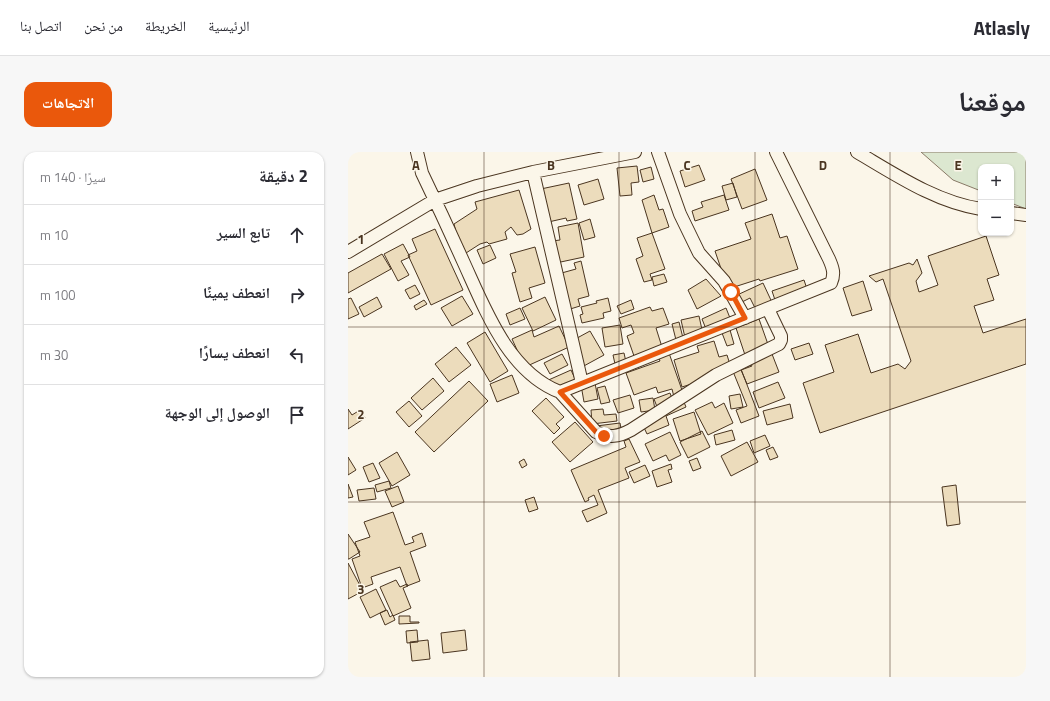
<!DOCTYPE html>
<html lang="ar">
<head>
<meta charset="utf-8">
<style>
  :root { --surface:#fff; --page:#f7f7f7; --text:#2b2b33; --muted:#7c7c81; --line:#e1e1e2; --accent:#ea580c }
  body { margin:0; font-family:"Titillium Web","Noto Naskh Arabic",sans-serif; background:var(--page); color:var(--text); direction:rtl }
  .controls { position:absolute; right:12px; top:12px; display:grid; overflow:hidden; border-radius:8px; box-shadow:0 1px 3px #0004 }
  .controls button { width:36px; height:36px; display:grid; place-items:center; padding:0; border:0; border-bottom:1px solid var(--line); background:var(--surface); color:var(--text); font:20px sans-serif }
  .stop { position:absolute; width:12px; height:12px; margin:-9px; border:3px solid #ea580c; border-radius:50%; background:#fff }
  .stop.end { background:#ea580c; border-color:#fff; box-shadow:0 1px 4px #0008 }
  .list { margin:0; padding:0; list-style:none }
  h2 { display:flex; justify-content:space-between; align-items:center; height:52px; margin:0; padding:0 16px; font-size:17px }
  h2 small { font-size:13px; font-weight:400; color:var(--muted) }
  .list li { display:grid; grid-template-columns:26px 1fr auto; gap:12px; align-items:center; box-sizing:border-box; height:60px; padding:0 16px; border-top:1px solid var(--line) }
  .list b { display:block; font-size:15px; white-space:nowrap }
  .list em { font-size:13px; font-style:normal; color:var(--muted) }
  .icon { flex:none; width:22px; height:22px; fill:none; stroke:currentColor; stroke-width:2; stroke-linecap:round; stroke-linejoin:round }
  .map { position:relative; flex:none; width:678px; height:525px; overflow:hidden; direction:ltr; border-radius:12px }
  header { display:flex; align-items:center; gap:24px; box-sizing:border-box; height:56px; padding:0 20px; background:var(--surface); border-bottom:1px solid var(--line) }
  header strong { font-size:19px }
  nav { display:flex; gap:22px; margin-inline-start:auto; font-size:14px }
  .intro { display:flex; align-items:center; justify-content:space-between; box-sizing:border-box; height:96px; padding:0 24px }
  h1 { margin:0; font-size:28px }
  .button { padding:10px 18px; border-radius:12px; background:var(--accent); color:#fff; font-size:14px; font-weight:700 }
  main { display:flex; gap:24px; padding:0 24px }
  aside { flex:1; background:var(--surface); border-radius:12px; box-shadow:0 1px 3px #0004 }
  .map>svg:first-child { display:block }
  .green { fill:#dce7d0; stroke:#887966 }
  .building { fill:#ecdcbc; stroke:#4a3520 }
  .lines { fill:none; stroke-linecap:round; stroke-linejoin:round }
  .street-casing { stroke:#4a3520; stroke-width:14 }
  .street { stroke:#fbf6e9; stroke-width:12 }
  .route { stroke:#ea580c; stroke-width:5 }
  .grid { fill:none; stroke:#4a3520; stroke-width:1; stroke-opacity:0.55 }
  .grid-label { font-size:13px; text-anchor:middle; font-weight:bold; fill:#4a3520; stroke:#fbf6e9; stroke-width:3; stroke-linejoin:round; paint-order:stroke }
</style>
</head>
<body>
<header>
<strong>Atlasly</strong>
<nav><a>الرئيسية</a><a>الخريطة</a><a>من نحن</a><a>اتصل بنا</a></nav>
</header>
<div class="intro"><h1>موقعنا</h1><a class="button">الاتجاهات</a></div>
<main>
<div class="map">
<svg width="678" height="525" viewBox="0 0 678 525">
  <rect width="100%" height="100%" fill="#fbf6e9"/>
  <path class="green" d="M573,0H678V57L663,51V15H633V39L605,28Z"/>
  <path class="building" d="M351,13L357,28L337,35L332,19Z
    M289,14L291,30L283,31L284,43L272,44L269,16Z
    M303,15L306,27L295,30L292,18Z
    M407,17L419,48L394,57L383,27Z
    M250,27L256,47L236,53L230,33Z
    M221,31L229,67L219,69L218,66L196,71L188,38Z
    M385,31L389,45L378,48L374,34Z
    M171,38L183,77L175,82L169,83L163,75L157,80L159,87L141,92L139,90L132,92L118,101L109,84L106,72L129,57L127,50Z
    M306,43L311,58L315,57L321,75L304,81L294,48Z
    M376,43L381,58L347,69L344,59L355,55L353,50Z
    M424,62L432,86L439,84L450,117L412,129L411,127L380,137L367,99L403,87L397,71Z
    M242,67L247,85L236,88L231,71Z
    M230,71L236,105L208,111L204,89L212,88L210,75Z
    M87,77L115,138L83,153L60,103L69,99L64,87Z
    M304,81L317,117L302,122L304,128L296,130L288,107L295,104L289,86Z
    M638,84L651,123L639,127L646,148L626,154L635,181L678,167V212L472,281L455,231L486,220L477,193L510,182L523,221L550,212L557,217L563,209L535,127L528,130L521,124L561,111L565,113L569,107L574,121L568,129L571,140L590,133L580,104Z
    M55,92L62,105L53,109L61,123L50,129L36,102Z
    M142,93L148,106L135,112L129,98Z
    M187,95L197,131L181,136L184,146L172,150L164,121L168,120L162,102Z
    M34,102L43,117L0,141V121Z
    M233,109L241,144L230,147L232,154L219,158L210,122L228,117L226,111Z
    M316,122L319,130L306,134L304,125Z
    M358,127L373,144L349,157L340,138Z
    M456,128L460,140L428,151L424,139Z
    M515,129L524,158L504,164L495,136Z
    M415,131L428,159L412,166L402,146L390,152L387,144Z
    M67,133L72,142L62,147L57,138Z
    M114,144L125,162L104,174L93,156Z
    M29,145L34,155L16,165L11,155Z
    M197,145L208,168L185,179L174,156Z
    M3,146L11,162L0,167V147Z
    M260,146L263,159L255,161L256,166L234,171L232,163L235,162L233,155L249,151L248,149Z
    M76,148L79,152L68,158L66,154Z
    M283,148L286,157L273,162L269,154Z
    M302,155L304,159L315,156L321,172L308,176L314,195L286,204L279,184L286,181L283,173L274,176L271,166Z
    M172,156L177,167L162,173L158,162Z
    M378,156L382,166L358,177L354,167Z
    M351,164L356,187L338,190L333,168Z
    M411,167L422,198L398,206L388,176Z
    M331,170L335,186L328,188L324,172Z
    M272,173L275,192L257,195L254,176Z
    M211,174L221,195L177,215L164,187L184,178L186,185Z
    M382,178L386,192L379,194L374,181Z
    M242,179L256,203L234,215L220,191Z
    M137,180L160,219L142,230L119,191Z
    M366,189L371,205L379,203L384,219L334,235L326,208L351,200L349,194Z
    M461,191L465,202L447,208L443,197Z
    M108,195L123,213L101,230L87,212Z
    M276,201L278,210L267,212L265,203Z
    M321,201L335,241L326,245L324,237L310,241L308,235L286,243L278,221L312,209L310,204Z
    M214,202L220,213L202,222L196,211Z
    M424,202L431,220L399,232L393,218L404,214L402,210Z
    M402,210L403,213L393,217L411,264L393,271L388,258L399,254L384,217Z
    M223,218L228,229L201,242L196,230Z
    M164,223L171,241L149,250L142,232Z
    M85,226L96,239L74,258L63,246Z
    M121,229L140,249L86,300L67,280Z
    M430,230L437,246L411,256L405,240Z
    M247,231L250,247L236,250L233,233Z
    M257,234L262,250L253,252L249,236Z
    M322,241L325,249L333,243L338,255L318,264L321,273L299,282L292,267L311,260L306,247Z
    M392,242L395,255L383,257L381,244Z
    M282,243L286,256L270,261L265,248Z
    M198,246L216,265L208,272L212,276L206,282L184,259Z
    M305,246L307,258L293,260L291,248Z
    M61,249L74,264L61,275L48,260Z
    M364,250L367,256L376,251L385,271L360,283L347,258Z
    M442,252L445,266L419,273L415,259Z
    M0,257L4,263L12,258L17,266L0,277Z
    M255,257L256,263L268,262L269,269L244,272L243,258Z
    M346,260L353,282L332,289L325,267Z
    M227,270L245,290L222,310L204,290Z
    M272,271L275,288L260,290L259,284L248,274Z
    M384,278L387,288L368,293L366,283Z
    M354,279L362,295L340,306L332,290Z
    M322,280L333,303L321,309L318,303L305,309L297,292Z
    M417,283L422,294L406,301L402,289Z
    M281,287L292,310L277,316L281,326L250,338L259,361L239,370L234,359L250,353L246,343L240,346L241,348L237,350L223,318L278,295L276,289Z
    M399,290L410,310L383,324L373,304Z
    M425,295L430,305L422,308L418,298Z
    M49,300L62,323L44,334L31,311Z
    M0,305L8,318L0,323Z
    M349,306L353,316L345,319L341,309Z
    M176,307L179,313L174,316L171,310Z
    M25,311L32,326L21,330L15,315Z
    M323,312L324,317L320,318L324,330L309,335L304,319Z
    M297,313L302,324L286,331L281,320Z
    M41,329L43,336L29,340L27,333Z
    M0,332L5,345L0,346Z
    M608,333L612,372L599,374L594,335Z
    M50,334L56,350L44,355L37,339Z
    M26,336L28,347L11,349L9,338Z
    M186,345L190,357L181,360L177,348Z
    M45,360L57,393L66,390L64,385L74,381L78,394L62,400L72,429L59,434L52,415L23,425L25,432L14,436L4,407L12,404L7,390L22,385L16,370Z
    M0,382L12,400L1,407H0Z
    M0,411L15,439L0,447Z
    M48,428L52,435L59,432L60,434L55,436L63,456L45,464L32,435Z
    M28,437L38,458L22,466L12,445Z
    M39,458L42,465L45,463L47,468L37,473L32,461Z
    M51,464H62V470H71V471L51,472Z
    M69,478L70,490L59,491L58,479Z
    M117,478L119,498L95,501L93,481Z
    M80,488L82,507L64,509L62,490Z"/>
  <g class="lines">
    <defs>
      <path id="street" d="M69,0L74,21C88,50 102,80 115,109C137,157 160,220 212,240L483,131C487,122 485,116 481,107L428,0
        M310,0L332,62L351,101L376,129L397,166
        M509,0C548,23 588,50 633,57
        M185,20L234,231
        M663,61L678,63
        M0,100L87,48L129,34L185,20L287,0
        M212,240L248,280C261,286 270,285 283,278L368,223L431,192L433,188V184L420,157"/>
    </defs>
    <use href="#street" class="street-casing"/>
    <use href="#street" class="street"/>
  </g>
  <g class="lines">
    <path class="route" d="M256,284L248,280L212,240L397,166L383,140"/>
  </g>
  <path class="grid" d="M136,0V525M271,0V525M407,0V525M542,0V525M0,175H678M0,350H678"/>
  <g class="grid-label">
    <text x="68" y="18">A</text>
    <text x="203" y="18">B</text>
    <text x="339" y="18">C</text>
    <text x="475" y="18">D</text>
    <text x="610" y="18">E</text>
    <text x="13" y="92">1</text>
    <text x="13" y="267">2</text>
    <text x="13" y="442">3</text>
  </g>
</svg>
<div class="controls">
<button>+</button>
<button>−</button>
</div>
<div class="stop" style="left:383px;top:140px"></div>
<div class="stop end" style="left:256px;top:284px"></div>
</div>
<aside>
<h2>2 دقيقة<small>سيرًا · 140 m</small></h2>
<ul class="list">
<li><svg class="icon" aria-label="ahead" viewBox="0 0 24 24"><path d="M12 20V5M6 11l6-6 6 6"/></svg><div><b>تابع السير</b></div><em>10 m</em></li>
<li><svg class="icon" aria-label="right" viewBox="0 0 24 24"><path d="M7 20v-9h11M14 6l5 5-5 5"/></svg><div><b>انعطف يمينًا</b></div><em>100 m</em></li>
<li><svg class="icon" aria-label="left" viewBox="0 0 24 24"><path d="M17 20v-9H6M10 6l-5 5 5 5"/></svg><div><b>انعطف يسارًا</b></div><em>30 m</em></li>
<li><svg class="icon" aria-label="arrive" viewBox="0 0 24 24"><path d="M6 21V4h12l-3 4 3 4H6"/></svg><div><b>الوصول إلى الوجهة</b></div></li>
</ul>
</aside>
</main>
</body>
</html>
